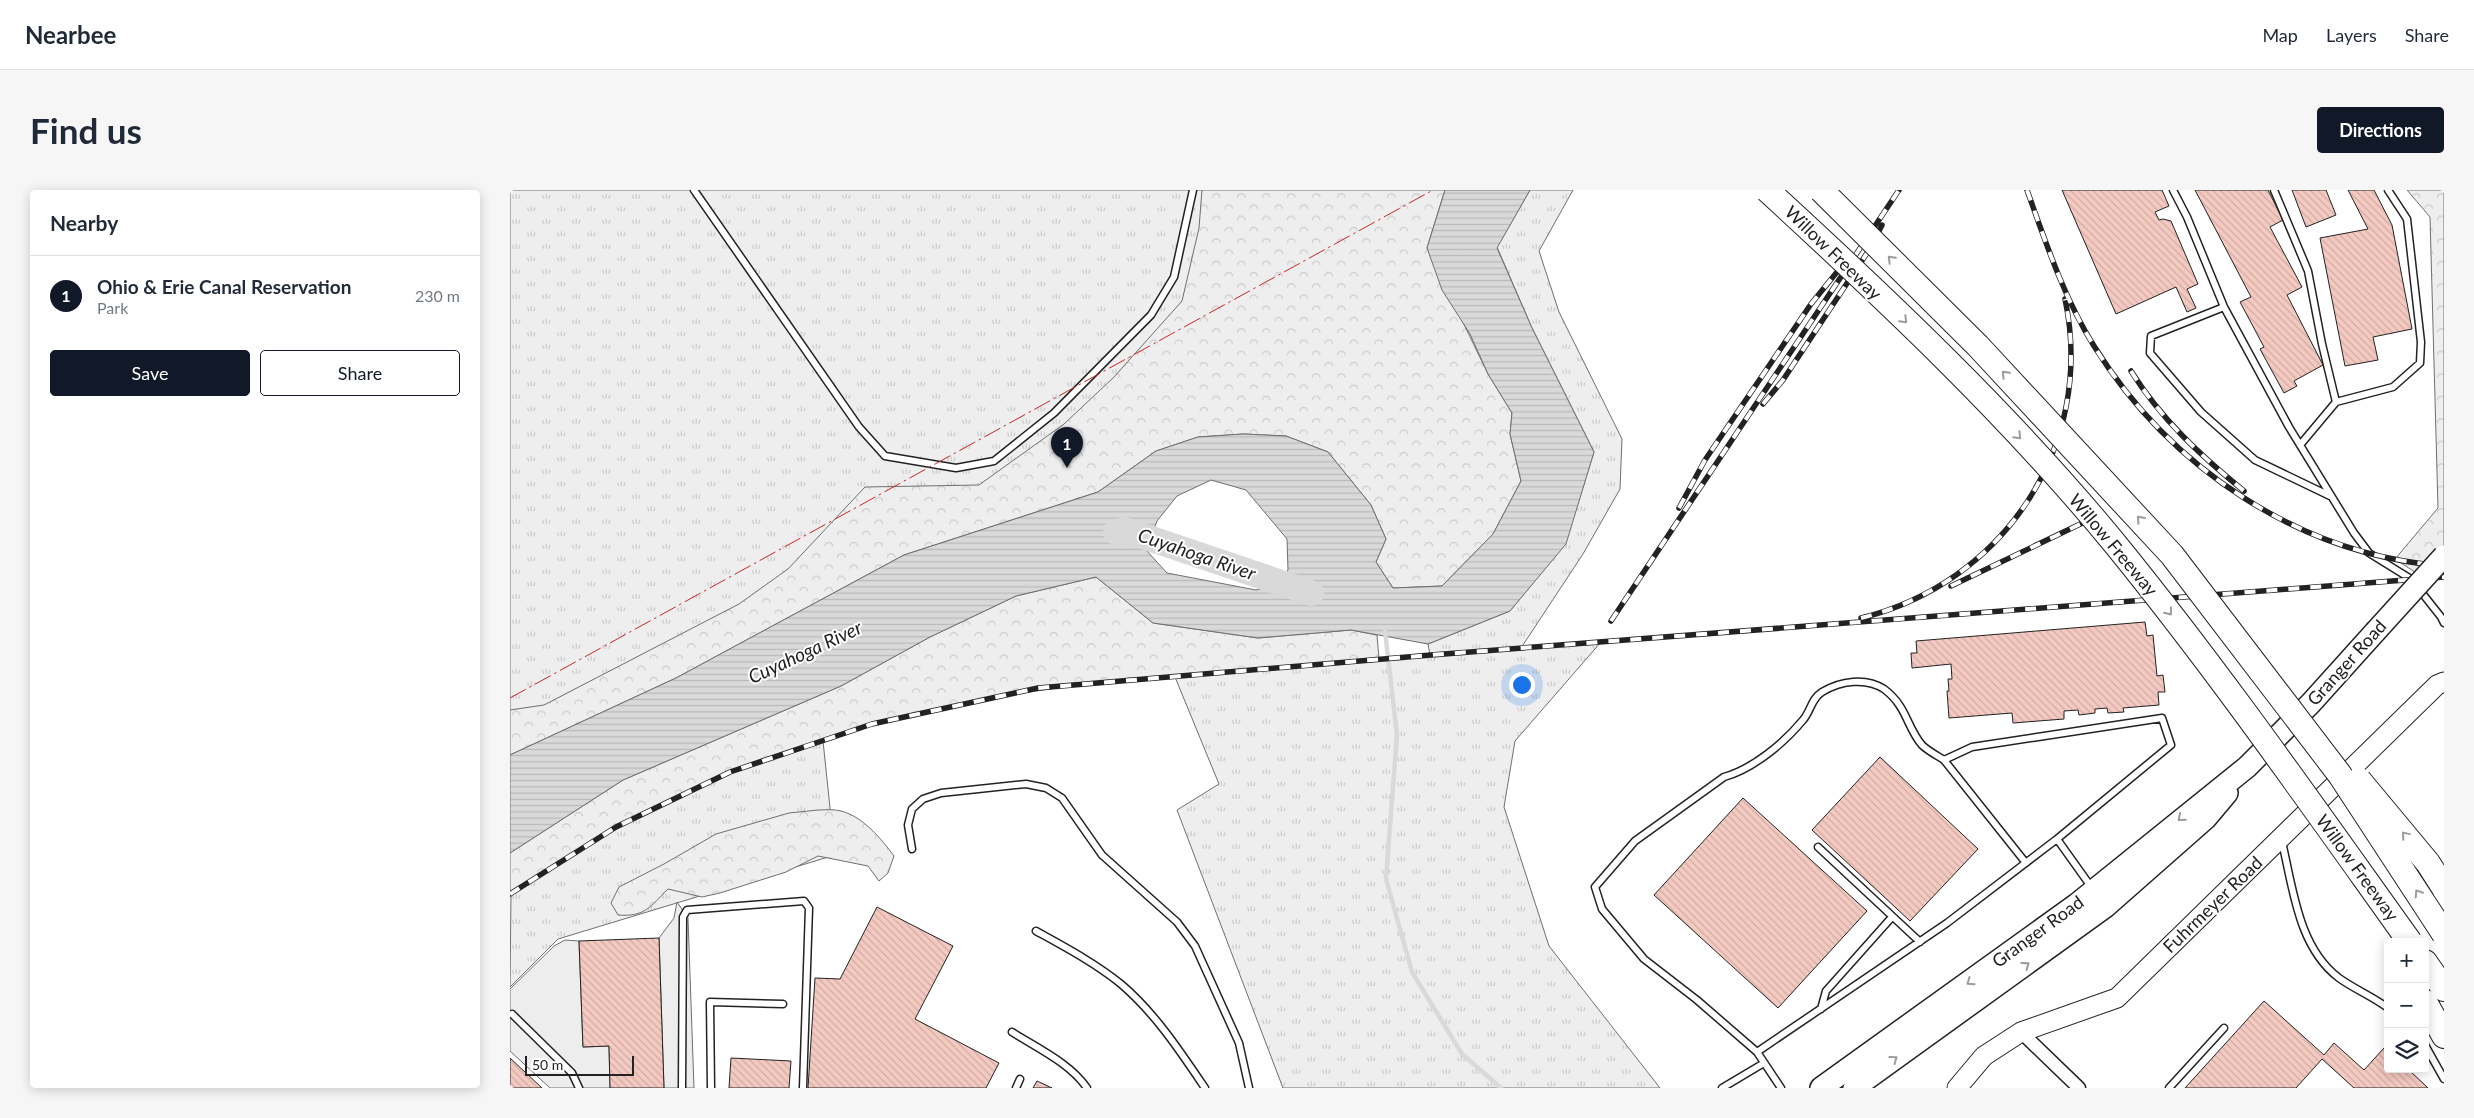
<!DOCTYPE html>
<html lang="en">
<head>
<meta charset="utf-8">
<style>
  :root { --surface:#fff; --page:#f6f6f7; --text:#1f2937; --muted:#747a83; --line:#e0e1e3; --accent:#111827 }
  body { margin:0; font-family:Lato,sans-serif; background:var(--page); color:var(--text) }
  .controls { position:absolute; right:15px; bottom:15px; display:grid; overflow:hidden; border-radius:5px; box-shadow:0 2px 12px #0003 }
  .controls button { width:45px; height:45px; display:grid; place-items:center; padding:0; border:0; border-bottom:1px solid var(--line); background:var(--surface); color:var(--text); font:25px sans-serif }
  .scale { position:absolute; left:15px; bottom:12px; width:109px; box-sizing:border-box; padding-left:5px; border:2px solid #222; border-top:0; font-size:14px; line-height:18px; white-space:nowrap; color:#222; -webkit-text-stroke:4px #fff; paint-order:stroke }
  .you { position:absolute; left:1011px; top:494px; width:18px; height:18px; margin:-12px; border:4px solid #fff; border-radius:50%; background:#1a73e8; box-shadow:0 0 0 8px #1a73e833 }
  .badge { display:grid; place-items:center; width:32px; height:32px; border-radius:50%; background:var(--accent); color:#fff; font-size:16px; font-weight:700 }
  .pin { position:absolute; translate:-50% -41px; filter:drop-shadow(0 1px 2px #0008) }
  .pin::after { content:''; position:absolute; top:26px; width:18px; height:15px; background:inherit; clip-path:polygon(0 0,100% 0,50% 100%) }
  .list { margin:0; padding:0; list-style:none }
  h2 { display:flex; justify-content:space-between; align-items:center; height:65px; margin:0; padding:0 20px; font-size:21px }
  h2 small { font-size:16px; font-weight:400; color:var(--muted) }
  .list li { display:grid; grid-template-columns:32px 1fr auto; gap:15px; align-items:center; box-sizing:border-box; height:80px; padding:0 20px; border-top:1px solid var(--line) }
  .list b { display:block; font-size:19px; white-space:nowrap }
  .list p { margin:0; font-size:16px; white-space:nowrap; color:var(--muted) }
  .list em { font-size:16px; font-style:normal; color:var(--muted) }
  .actions { display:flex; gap:10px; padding:15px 20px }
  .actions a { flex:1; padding:11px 0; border:1px solid var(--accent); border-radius:5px; text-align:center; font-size:18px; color:var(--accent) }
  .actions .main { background:var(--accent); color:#fff }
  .icon { flex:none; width:28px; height:28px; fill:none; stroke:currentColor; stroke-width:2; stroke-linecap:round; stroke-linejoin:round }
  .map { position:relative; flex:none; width:1934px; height:898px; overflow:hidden; border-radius:5px }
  header { display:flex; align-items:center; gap:30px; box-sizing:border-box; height:70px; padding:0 25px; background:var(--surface); border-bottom:1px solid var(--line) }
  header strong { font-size:24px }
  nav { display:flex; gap:28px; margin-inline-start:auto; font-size:18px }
  .intro { display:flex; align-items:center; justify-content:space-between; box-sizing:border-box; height:120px; padding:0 30px }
  h1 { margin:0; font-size:35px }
  .button { padding:12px 22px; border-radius:5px; background:var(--accent); color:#fff; font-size:18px; font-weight:700 }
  main { display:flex; gap:30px; padding:0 30px }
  aside { flex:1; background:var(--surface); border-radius:5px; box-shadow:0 2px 12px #0003 }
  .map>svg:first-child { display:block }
  .grass { fill:url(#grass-tufts); stroke:#6f6f6f }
  .forest { fill:url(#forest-crowns); stroke:#6f6f6f }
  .parking { fill:#ededed; stroke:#6f6f6f }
  .water { fill:url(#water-rules); stroke:#6f6f6f; fill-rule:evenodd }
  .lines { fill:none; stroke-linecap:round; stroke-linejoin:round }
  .stream { stroke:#d9d9d9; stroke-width:4.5 }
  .river { stroke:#d9d9d9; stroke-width:26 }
  .building { fill:url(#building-back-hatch); stroke:#222 }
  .lane-casing { stroke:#222; stroke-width:9 }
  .street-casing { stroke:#222; stroke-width:15 }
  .secondary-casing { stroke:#222; stroke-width:21 }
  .primary-casing { stroke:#222; stroke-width:24 }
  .highway-casing { stroke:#222; stroke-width:26 }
  .lane { stroke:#fff; stroke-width:6 }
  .street { stroke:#fff; stroke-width:12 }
  .secondary { stroke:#fff; stroke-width:19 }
  .primary { stroke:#fff; stroke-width:21 }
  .highway { stroke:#fff; stroke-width:24 }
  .rail-casing { stroke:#222; stroke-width:5.5 }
  .rail { stroke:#fff; stroke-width:4; stroke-dasharray:11; stroke-linecap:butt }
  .primary-bridge-casing { stroke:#222; stroke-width:24; stroke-linecap:butt }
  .highway-bridge-casing { stroke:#222; stroke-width:26; stroke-linecap:butt }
  .primary-bridge { stroke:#fff; stroke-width:21 }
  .highway-bridge { stroke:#fff; stroke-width:24 }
  .power { stroke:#c62828; stroke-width:1; stroke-dasharray:18 4 2.5 4; stroke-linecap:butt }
  .oneway { stroke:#9c9c9c }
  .labels { text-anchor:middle; stroke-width:4; stroke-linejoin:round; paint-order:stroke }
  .street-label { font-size:18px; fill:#222; stroke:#fff }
  .water-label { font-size:19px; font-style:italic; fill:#222; stroke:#fff }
</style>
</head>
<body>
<header>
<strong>Nearbee</strong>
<nav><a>Map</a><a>Layers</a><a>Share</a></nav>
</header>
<div class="intro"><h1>Find us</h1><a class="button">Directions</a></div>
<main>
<aside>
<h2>Nearby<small></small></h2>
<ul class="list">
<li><span class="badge">1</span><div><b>Ohio &amp; Erie Canal Reservation</b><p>Park</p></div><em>230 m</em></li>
</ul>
<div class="actions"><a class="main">Save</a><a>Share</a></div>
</aside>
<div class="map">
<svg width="1934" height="898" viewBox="0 0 1934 898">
  <defs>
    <pattern id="grass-tufts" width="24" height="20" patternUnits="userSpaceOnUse" patternTransform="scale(1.25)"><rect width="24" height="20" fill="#eee"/><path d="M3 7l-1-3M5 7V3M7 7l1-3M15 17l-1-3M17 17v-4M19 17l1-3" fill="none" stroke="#ccc"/></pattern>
    <pattern id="forest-crowns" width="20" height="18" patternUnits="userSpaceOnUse" patternTransform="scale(1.25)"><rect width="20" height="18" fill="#eee"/><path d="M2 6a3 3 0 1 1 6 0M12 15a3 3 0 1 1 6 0" fill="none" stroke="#ccc"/></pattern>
    <pattern id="water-rules" width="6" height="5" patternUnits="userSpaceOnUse" patternTransform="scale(1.25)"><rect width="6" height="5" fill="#d9d9d9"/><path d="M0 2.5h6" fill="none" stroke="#bababa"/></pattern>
    <pattern id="building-back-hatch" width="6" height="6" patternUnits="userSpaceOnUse" patternTransform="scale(1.25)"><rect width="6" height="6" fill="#f3c9c0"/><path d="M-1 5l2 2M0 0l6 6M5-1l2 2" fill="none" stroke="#d0aca5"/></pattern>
  </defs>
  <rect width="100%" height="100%" fill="#fff"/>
  <path class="grass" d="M0,0H935L917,58L818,262L588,302L394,365L0,565Z
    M1020,0H1063L1029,61L1049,122L1112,249L1110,299L1073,364L1011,458L1091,452L1005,551L994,617L1039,756L1150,898H773L667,620L709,594L665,487L920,465L918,454L1000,421L1055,354L1084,262L1022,138L987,57Z
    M313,551L325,665L48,749L0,797L1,703L106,637L220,582Z"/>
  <path class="forest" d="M692,0H935L917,58L978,184L1002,223L1000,244L1011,291L983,344L932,396L883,398L866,372L876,349L861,315L818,262L776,246L733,244L688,247L646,261L588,302L394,365L166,488L0,565V520L34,515L229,414L278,379L355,297L469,295L554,234L604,187L672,111L689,38Z
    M1897,0H1934V387L1914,388L1885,369L1928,318L1920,27Z
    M586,387L643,433L748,448L841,440L867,445L869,469C750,479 630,484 513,503C414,519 314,545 221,582C142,613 71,659 0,704V663L113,590L331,496L420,447L506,406Z
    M308,620C315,620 324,619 331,621C354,627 371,649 384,666L378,683L369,691L358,676L308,666L276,682L210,703L192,707L158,699C140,717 135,727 108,725L101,713L109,697L154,674L206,644L279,623Z"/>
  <path class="parking" d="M167,712L178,728L184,898H154L149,748L164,728Z
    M55,750L69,751L73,857L99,856L100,898H40L0,861V799L44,756Z"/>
  <path class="water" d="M935,0H1020L987,58L1022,138L1084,262L1056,354L1000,421L918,454L841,440L748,448L643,433L586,387L506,406L420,447L331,496L113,590L0,663V565L166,488L394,365L588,302L646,261L688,247L733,244L776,246L818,262L861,315L876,349L866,372L883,398L932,396L983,344L1011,291L1000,244L1002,223L978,184L960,144L932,100L917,58ZM701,290L736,300L777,349L778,380L765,395L746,400L657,383L636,360L647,331L667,306Z"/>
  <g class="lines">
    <path class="stream" d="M875,441L887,545L876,689L902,782L952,864L991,898"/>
    <path class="river" d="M606,342L615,340L801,403"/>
  </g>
  <path class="building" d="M1552,0H1652L1659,16L1645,22L1649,30L1653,29L1661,31L1688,94L1677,99L1686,118L1677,122L1666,97L1606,124Z
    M1685,0H1758L1773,30L1760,37L1792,97L1777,105L1813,175L1784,191L1787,196L1774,203L1750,159L1754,157L1730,112L1741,107Z
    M1782,0H1816L1826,25L1796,37Z
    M1838,0H1864L1882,35L1902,139L1863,147L1868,170L1835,176L1810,48L1858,39Z
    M1635,432L1637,446L1643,445L1647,486L1653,485L1655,502H1648L1649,515L1613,518L1614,522L1598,523L1597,518L1585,519V523L1569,525L1568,520L1554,521V529L1503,533L1502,523L1439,528L1437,501H1439L1438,489H1442L1441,474L1402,478L1401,463H1407L1406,451Z
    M1370,567L1468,659L1400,731L1302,640Z
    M1233,608L1357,721L1268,818L1144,705Z
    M367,717L443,756L405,829L489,873L476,898H298L305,788L330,789Z
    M149,748L154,898H100L99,856L73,857L69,751Z
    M1754,811L1814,865L1824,853L1854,880L1874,858L1878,861V879H1898L1918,898H1844L1812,869L1786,898H1675Z
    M0,868L32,898H0Z
    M221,868L281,871L279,898H219Z
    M527,891L542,898H523Z"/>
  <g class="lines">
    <defs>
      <path id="lane" d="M184,0L349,237L375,266L446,278L484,271L544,223L641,125L664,87L683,0
        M1663,0L1677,27L1714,117
        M1764,0L1798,81L1812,154L1826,212L1790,255
        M1826,212L1883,197L1910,173L1911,152L1897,29L1878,0
        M1820,306L1745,270L1691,222L1640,163L1641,146L1714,117L1779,237L1844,343L1859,363L1901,389L1931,427L1934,433
        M1772,652C1783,698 1788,757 1829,788C1844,799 1862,806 1878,818
        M1308,657L1410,752
        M402,659L398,635L402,619L413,609L431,603L516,594L536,598L552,608L592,665L667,732L685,756L729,853L739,898
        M1516,673L1434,570L1462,557L1652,528L1661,555L1547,649
        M526,741C555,757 585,773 611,794C645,823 670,861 695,898
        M1311,819L1316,801L1382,727
        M2,824L62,883L69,898
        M502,842C527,858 560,873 577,898
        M1915,855L1934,889
        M1247,862L1187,810L1134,769L1092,719L1085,697L1125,651L1214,587C1243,579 1274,553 1293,530C1301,521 1301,509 1312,502C1330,491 1356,487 1374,499C1397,516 1397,538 1412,555C1418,561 1428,566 1434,570
        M172,898L173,727L177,720L294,711L299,718L293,898
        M201,898L200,812L273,814
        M506,898L510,889
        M1212,898L1254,873
        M1271,898L1247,862L1437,733L1547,649L1582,698
        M1659,898L1714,838"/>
      <path id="street" d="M1511,842L1569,898"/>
      <path id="secondary" d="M1447,898L1474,866L1511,842L1607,808L1927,495L1934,492"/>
      <path id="primary" d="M1311,898L1567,714L1737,577L1801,513L1865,442
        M1344,898L1595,717L1696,628L1717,603"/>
      <path id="highway" d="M1915,772L1934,799
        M1915,812L1934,846"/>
    </defs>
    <use href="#lane" class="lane-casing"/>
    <use href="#street" class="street-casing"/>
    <use href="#secondary" class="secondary-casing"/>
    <use href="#primary" class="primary-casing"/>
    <use href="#highway" class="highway-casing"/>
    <use href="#lane" class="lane"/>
    <use href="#street" class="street"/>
    <use href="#secondary" class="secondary"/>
    <use href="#primary" class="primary"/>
    <use href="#highway" class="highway"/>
    <defs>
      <path id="rail" d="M1517,0C1536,53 1554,108 1584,156C1660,278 1790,365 1934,376
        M1621,181C1651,229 1690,265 1734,301
        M1253,214L1273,190L1361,57L1372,35
        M1169,318L1195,270L1301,114L1327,82
        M1441,396L1587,326
        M1351,428C1494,393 1586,255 1555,109
        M1101,431L1389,0
        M0,704L106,637L220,582L362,534L528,498L921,465L1934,387"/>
    </defs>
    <use href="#rail" class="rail-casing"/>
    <use href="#rail" class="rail"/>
    <defs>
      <path id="primary-bridge" d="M1865,442L1934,366"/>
      <path id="highway-bridge" d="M1257,0C1378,111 1502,228 1606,355C1710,483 1804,618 1900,752
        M1311,0L1468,156L1662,365L1830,585L1934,744
        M1849,590L1918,673L1934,698"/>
    </defs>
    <use href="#primary-bridge" class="primary-bridge-casing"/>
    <use href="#highway-bridge" class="highway-bridge-casing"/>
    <use href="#primary-bridge" class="primary-bridge"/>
    <use href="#highway-bridge" class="highway-bridge"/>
    <path class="power" d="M0,508L923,0"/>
  </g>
  <defs><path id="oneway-chevron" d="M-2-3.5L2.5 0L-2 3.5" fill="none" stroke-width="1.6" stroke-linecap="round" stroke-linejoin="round" transform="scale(1.25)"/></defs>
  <g class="oneway">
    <use href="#oneway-chevron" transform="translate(1381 69) rotate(-135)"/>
    <use href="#oneway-chevron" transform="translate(1394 130) rotate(45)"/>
    <use href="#oneway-chevron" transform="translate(1495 184) rotate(-133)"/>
    <use href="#oneway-chevron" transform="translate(1508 246) rotate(46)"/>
    <use href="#oneway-chevron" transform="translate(1630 329) rotate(-132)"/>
    <use href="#oneway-chevron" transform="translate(1659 422) rotate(52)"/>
    <use href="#oneway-chevron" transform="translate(1671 628) rotate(140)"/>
    <use href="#oneway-chevron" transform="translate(1895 645) rotate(-130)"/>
    <use href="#oneway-chevron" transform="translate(1908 703) rotate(-123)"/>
    <use href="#oneway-chevron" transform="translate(1516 775) rotate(-36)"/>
    <use href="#oneway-chevron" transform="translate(1460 792) rotate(145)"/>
    <use href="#oneway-chevron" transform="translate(1384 869) rotate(-36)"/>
  </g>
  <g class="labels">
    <g class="street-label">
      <text transform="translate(1323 63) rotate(44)" y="6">Willow Freeway</text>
      <text transform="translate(1603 355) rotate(50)" y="6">Willow Freeway</text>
      <text transform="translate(1837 473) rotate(-48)" y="6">Granger Road</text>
      <text transform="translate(1847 678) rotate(54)" y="6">Willow Freeway</text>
      <text transform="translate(1703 715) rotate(-44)" y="6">Fuhrmeyer Road</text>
      <text transform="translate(1528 742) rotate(-36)" y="6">Granger Road</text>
    </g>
    <g class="water-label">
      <text transform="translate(687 364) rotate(19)" y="7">Cuyahoga River</text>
      <text transform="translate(295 462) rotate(-25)" y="7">Cuyahoga River</text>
    </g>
  </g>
</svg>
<div class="controls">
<button>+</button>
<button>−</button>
<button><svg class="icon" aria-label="layers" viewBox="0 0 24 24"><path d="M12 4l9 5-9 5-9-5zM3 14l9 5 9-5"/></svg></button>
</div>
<div class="scale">50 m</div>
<div class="you"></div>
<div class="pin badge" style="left:557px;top:278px">1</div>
</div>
</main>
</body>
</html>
